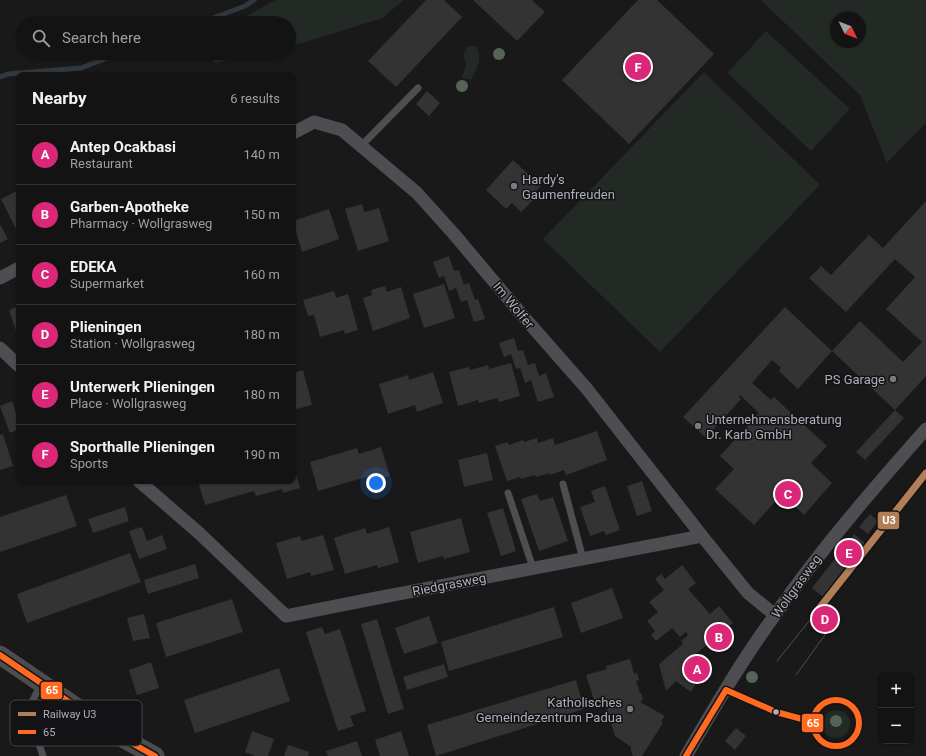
<!DOCTYPE html>
<html lang="en">
<head>
<meta charset="utf-8">
<style>
  :root { --surface:#131313; --page:#1c1c1c; --text:#f1f3f6; --muted:#9d9ea0; --line:#323233; --accent:#db2777 }
  body { margin:0; font-family:Roboto,sans-serif; background:var(--page); color:var(--text) }
  .controls { position:absolute; right:12px; bottom:12px; display:grid; overflow:hidden; border-radius:8px; box-shadow:0 1px 3px #0004 }
  .controls button { width:36px; height:36px; display:grid; place-items:center; padding:0; border:0; border-bottom:1px solid var(--line); background:var(--surface); color:var(--text); font:20px sans-serif }
  .compass { position:absolute; left:830px; top:12px; width:36px; height:36px; border-radius:50%; background:var(--surface); box-shadow:0 1px 3px #0004; rotate:133deg }
  .you { position:absolute; left:376px; top:483px; width:14px; height:14px; margin:-10px; border:3px solid #fff; border-radius:50%; background:#1a73e8; box-shadow:0 0 0 6px #1a73e833 }
  .badge { display:grid; place-items:center; width:26px; height:26px; border-radius:50%; background:var(--accent); color:#fff; font-size:13px; font-weight:700 }
  .pin { position:absolute; translate:-50% -50%; border:2px solid #fff; box-shadow:0 1px 4px #0006 }
  .list { margin:0; padding:0; list-style:none }
  h2 { display:flex; justify-content:space-between; align-items:center; height:52px; margin:0; padding:0 16px; font-size:17px }
  h2 small { font-size:13px; font-weight:400; color:var(--muted) }
  .list li { display:grid; grid-template-columns:26px 1fr auto; gap:12px; align-items:center; box-sizing:border-box; height:60px; padding:0 16px; border-top:1px solid var(--line) }
  .list b { display:block; font-size:15px; white-space:nowrap }
  .list p { margin:0; font-size:13px; white-space:nowrap; color:var(--muted) }
  .list em { font-size:13px; font-style:normal; color:var(--muted) }
  .icon { flex:none; width:22px; height:22px; fill:none; stroke:currentColor; stroke-width:2; stroke-linecap:round; stroke-linejoin:round }
  .map { position:relative; flex:none; width:926px; height:756px; overflow:hidden }
  .search { position:absolute; background:var(--surface); box-shadow:0 1px 3px #0004; left:16px; top:16px; width:280px; height:44px; display:flex; align-items:center; gap:10px; box-sizing:border-box; padding:0 14px; border-radius:22px; color:var(--muted); font-size:15px }
  .panel { position:absolute; background:var(--surface); box-shadow:0 1px 3px #0004; left:16px; top:72px; width:280px; height:412px; border-radius:8px }
  .map>svg:first-child { display:block }
  .green { fill:#232924; fill-rule:evenodd }
  .lines { fill:none; stroke-linecap:round; stroke-linejoin:round }
  .stream { stroke:#31373e; stroke-width:5 }
  .building { fill:#333334 }
  .service { stroke:#4e4e52; stroke-width:7 }
  .minor { stroke:#4e4e52; stroke-width:13 }
  .secondary { stroke:#4c4c4f; stroke-width:19 }
  .tram { stroke:#4f5052; stroke-width:1 }
  .bus-1-casing { stroke:#131315; stroke-width:9 }
  .bus-1 { stroke:#ff6a20; stroke-width:6 }
  .rail-1-casing { stroke:#131315; stroke-width:10 }
  .rail-1 { stroke:#b27e58; stroke-width:7 }
  .tree { fill:#546457 }
  .poi-dot { fill:#797a80; stroke:#131315; stroke-width:1.5 }
  .bus-dot { fill:#acafb8; stroke:#131315; stroke-width:1.5 }
  .labels { text-anchor:middle; stroke-width:3; stroke-linejoin:round; paint-order:stroke }
  .poi-label { font-size:13px; fill:#acafb8; stroke:#131315; text-anchor:start }
  .street-label { font-size:13px; fill:#acafb8; stroke:#131315 }
  .key { fill:#131315; stroke:#414246; stroke-width:1 }
  .key-label { font-size:11px; fill:#acafb8 }
  .line-badge { stroke:#131315; stroke-width:1.5 }
  .badge-label { font-size:11px; text-anchor:middle; font-weight:bold; fill:#fff }
</style>
</head>
<body>
<div class="map">
<svg width="926" height="756" viewBox="0 0 926 756">
  <rect width="100%" height="100%" fill="#191919"/>
  <path class="green" d="M276,0H403L383,18L289,47V23H234Z
    M761,0H926V123L887,163L860,95ZM836,18H860V42H836Z
    M766,31L850,109L811,151L727,73Z
    M468,46H476C483,58 477,69 471,80L462,78L466,64L463,55Z
    M203,53H261L215,63Z
    M704,72L820,185L660,352L543,239Z
    M822 724a14 14 0 1 1 28 0a14 14 0 1 1-28 0Z"/>
  <g class="lines">
    <path class="stream" d="M200,23L245,6L254,0
      M0,77L8,74L81,68L120,53"/>
  </g>
  <path class="building" d="M426,0H444L462,17L396,87L368,61Z
    M473,0H532L545,12L517,41Z
    M638,0H657L714,54L629,144L562,80Z
    M427,91L440,103L429,116L416,104Z
    M513,160L541,186L532,195L535,198L521,212L512,203L506,209L486,190Z
    M19,190V232L18,233L1,199Z
    M926,201V376L895,410L832,351L860,321L903,362L922,342L886,309L915,277L895,259L846,312L809,278L821,266L831,275L869,235L883,248Z
    M362,204L364,212L379,208L389,241L358,251L345,209Z
    M329,209L339,239L302,252L293,221Z
    M0,224L8,239L0,243Z
    M449,256L454,271L459,270L464,285L469,283L475,300L478,299L485,319L474,322L467,300L461,302L456,288L449,291L444,276L439,278L433,262Z
    M444,284L455,318L424,328L413,294Z
    M385,286L387,292L401,287L410,318L373,331L363,298L372,295L371,290Z
    M334,291L336,298L348,294L358,330L345,334L344,330L320,337L314,315L308,316L303,300Z
    M19,306V330L16,331L9,310Z
    M785,307L832,351L798,389L779,371L781,368L772,360L752,383L771,400L774,397L827,446L811,463L832,483L804,515L782,494L754,525L715,489L734,469L720,456L759,413L740,395L739,397L741,399L706,438L683,417Z
    M514,338L518,351L523,350L528,365L535,363L539,376L546,373L554,397L538,402L531,380L525,383L520,368L516,369L511,354L504,357L499,343Z
    M511,363L520,396L499,402L497,398L479,403L478,400L458,406L449,372L469,367L470,370L488,365L489,369Z
    M303,370L312,405L293,410V373Z
    M433,372L443,403L417,412L415,405L388,414L379,384L408,375L409,380Z
    M12,401L17,416L19,415V429L10,433L0,406Z
    M895,410L904,418L865,460L856,452Z
    M597,431L607,460L566,475L564,470L550,475L549,473L536,477L535,475L521,479L520,477L507,481L495,446L508,442L509,445L523,440L524,442L537,438L538,443L553,438L555,445Z
    M3,434L13,466L0,470V435Z
    M381,447L390,476L367,483L366,477L318,491L310,462L357,448L359,454Z
    M487,453L493,480L464,487L458,460Z
    M293,464L300,488L283,493L282,489L256,496L254,491L205,505L198,481H293Z
    M642,481L652,511L637,516L627,486Z
    M605,486L620,530L606,535L604,531L590,536L580,507L595,502L591,491Z
    M537,494L540,501L553,497L568,541L539,551L521,499Z
    M66,495L77,526L0,552V517Z
    M125,507L129,521L93,533L88,519Z
    M503,508L516,551L501,556L487,513Z
    M870,514L878,521L868,534L859,527Z
    M461,518L470,552L444,559L443,556L418,563L410,532Z
    M142,527L147,541L162,535L167,549L139,559L129,531Z
    M389,527L399,562L378,568L377,565L345,574L334,538L365,528L367,534Z
    M854,534L865,543L823,597L812,588Z
    M323,535L334,570L311,576L310,572L287,579L276,543L300,536L302,541Z
    M130,553L141,582L27,623L17,594Z
    M195,564L199,578L148,594L144,580Z
    M682,565L696,583L688,589L710,614L719,606L733,623L728,627L733,632L723,640L725,643L719,647L721,649L716,653L708,644L693,656L697,661L700,659L704,664L701,666L705,669L691,692L676,681L666,691L659,664L683,644L681,641L688,635L686,632L680,637L672,628L656,641L651,635L655,631L647,621L658,612L649,602L664,590L655,579L661,574L665,579Z
    M612,588L623,618L581,633L571,603Z
    M232,599L243,632L166,657L156,623Z
    M554,607L563,637L449,671L441,642Z
    M144,614L150,638L133,641L127,618Z
    M429,616L438,643L404,654L395,628Z
    M377,619L404,709L388,714L361,624Z
    M322,627L325,634L340,629L366,711L350,716L354,726L338,731L306,632Z
    M630,659L634,674L637,673L639,680L636,681L640,693H641L643,699L640,702L665,716L661,721L663,723L642,756H633L631,751V747L615,736L603,697L594,700L586,675L607,669L606,666Z
    M151,662L159,688L137,695L129,670Z
    M444,664L448,677L407,690L403,677Z
    M279,668L290,701L195,733L184,700Z
    M576,680L584,709L436,756L427,725Z
    M736,728L746,736L735,750L725,741Z
    M252,731L274,739L268,756H255L245,752Z
    M401,731L409,756H380L375,740Z
    M357,741L362,756H328L326,751Z
    M288,745L309,752L308,756H284Z"/>
  <g class="lines">
    <path class="service" d="M361,146L418,88
      M563,484L583,559
      M508,493L533,568
      M41,684L28,710L43,756
      M726,690L776,712L813,722
      M813 723a23 23 0 1 1 46 0a23 23 0 1 1-46 0Z"/>
    <path class="minor" d="M293,133L314,122L342,130L417,193L453,233L522,315L587,389L702,536
      M0,278L19,268
      M0,348L19,366
      M139,481L199,533L286,616L377,598L702,536L748,593L775,615
      M686,756C714,708 742,660 775,615C821,549 873,489 926,429"/>
    <path class="secondary" d="M0,655L119,736L155,756"/>
    <path class="tram" d="M777,661L814,615
      M796,675L830,628"/>
    <defs>
      <path id="bus-1" d="M0,655L119,736L155,756
        M726,690L776,712L813,722
        M813 723a23 23 0 1 1 46 0a23 23 0 1 1-46 0Z
        M686,756L726,690"/>
    </defs>
    <use href="#bus-1" class="bus-1-casing"/>
    <use href="#bus-1" class="bus-1"/>
    <defs>
      <path id="rail-1" d="M814,615L926,473"/>
    </defs>
    <use href="#rail-1" class="rail-1-casing"/>
    <use href="#rail-1" class="rail-1"/>
  </g>
  <g class="tree">
    <circle cx="499" cy="54" r="6"/>
    <circle cx="462" cy="86" r="6"/>
    <circle cx="752" cy="677" r="6"/>
    <circle cx="836" cy="721" r="6"/>
  </g>
  <g class="poi-dot">
    <circle cx="514" cy="186" r="4"/>
    <circle cx="893" cy="379" r="4"/>
    <circle cx="698" cy="426" r="4"/>
    <circle cx="630" cy="709" r="4"/>
  </g>
  <circle class="bus-dot" cx="776" cy="712" r="3.5"/>
  <g class="labels">
    <g class="poi-label">
      <text x="522" y="184">Hardy's<tspan x="522" dy="15">Gaumenfreuden</tspan></text>
      <text x="885" y="384" text-anchor="end">PS Garage</text>
      <text x="706" y="424">Unternehmensberatung<tspan x="706" dy="15">Dr. Karb GmbH</tspan></text>
      <text x="622" y="707" text-anchor="end">Katholisches<tspan x="622" dy="15">Gemeindezentrum Padua</tspan></text>
    </g>
    <g class="street-label">
      <text transform="translate(514 305) rotate(50)" y="5">Im Wolfer</text>
      <text transform="translate(449 584) rotate(-11)" y="5">Riedgrasweg</text>
      <text transform="translate(796 586) rotate(-54)" y="5">Wollgrasweg</text>
    </g>
  </g>
  <rect x="10" y="700" width="132" height="46" rx="6" class="key"/>
  <rect x="18" y="712" width="18" height="4" fill="#b27e58"/>
  <rect x="18" y="730" width="18" height="4" fill="#ff6a20"/>
  <g class="key-label">
    <text x="43" y="718">Railway U3</text>
    <text x="43" y="736">65</text>
  </g>
  <g class="line-badge">
    <rect x="877" y="511" width="23" height="19" rx="4" fill="#b27e58"/>
    <rect x="40" y="681" width="23" height="19" rx="4" fill="#ff6a20"/>
    <rect x="801" y="713" width="23" height="20" rx="4" fill="#ff6a20"/>
  </g>
  <g class="badge-label">
    <text x="889" y="524">U3</text>
    <text x="52" y="694">65</text>
    <text x="813" y="727">65</text>
  </g>
</svg>
<div class="controls">
<button>+</button>
<button>−</button>
</div>
<svg class="compass" viewBox="-18 -18 36 36"><path d="M0-13l5 13h-10z" fill="#e53935"/><path d="M0 13l5-13h-10z" fill="#9d9ea0"/></svg>
<div class="you"></div>
<div class="pin badge" style="left:697px;top:669px">A</div>
<div class="pin badge" style="left:719px;top:637px">B</div>
<div class="pin badge" style="left:788px;top:494px">C</div>
<div class="pin badge" style="left:825px;top:619px">D</div>
<div class="pin badge" style="left:849px;top:553px">E</div>
<div class="pin badge" style="left:638px;top:67px">F</div>
<div class="search"><svg class="icon" aria-label="search" viewBox="0 0 24 24"><circle cx="10" cy="10" r="6"/><path d="M15 15l6 6"/></svg>Search here</div>
<section class="panel">
<h2>Nearby<small>6 results</small></h2>
<ul class="list">
<li><span class="badge">A</span><div><b>Antep Ocakbasi</b><p>Restaurant</p></div><em>140 m</em></li>
<li><span class="badge">B</span><div><b>Garben-Apotheke</b><p>Pharmacy · Wollgrasweg</p></div><em>150 m</em></li>
<li><span class="badge">C</span><div><b>EDEKA</b><p>Supermarket</p></div><em>160 m</em></li>
<li><span class="badge">D</span><div><b>Plieningen</b><p>Station · Wollgrasweg</p></div><em>180 m</em></li>
<li><span class="badge">E</span><div><b>Unterwerk Plieningen</b><p>Place · Wollgrasweg</p></div><em>180 m</em></li>
<li><span class="badge">F</span><div><b>Sporthalle Plieningen</b><p>Sports</p></div><em>190 m</em></li>
</ul>
</section>
</div>
</body>
</html>
